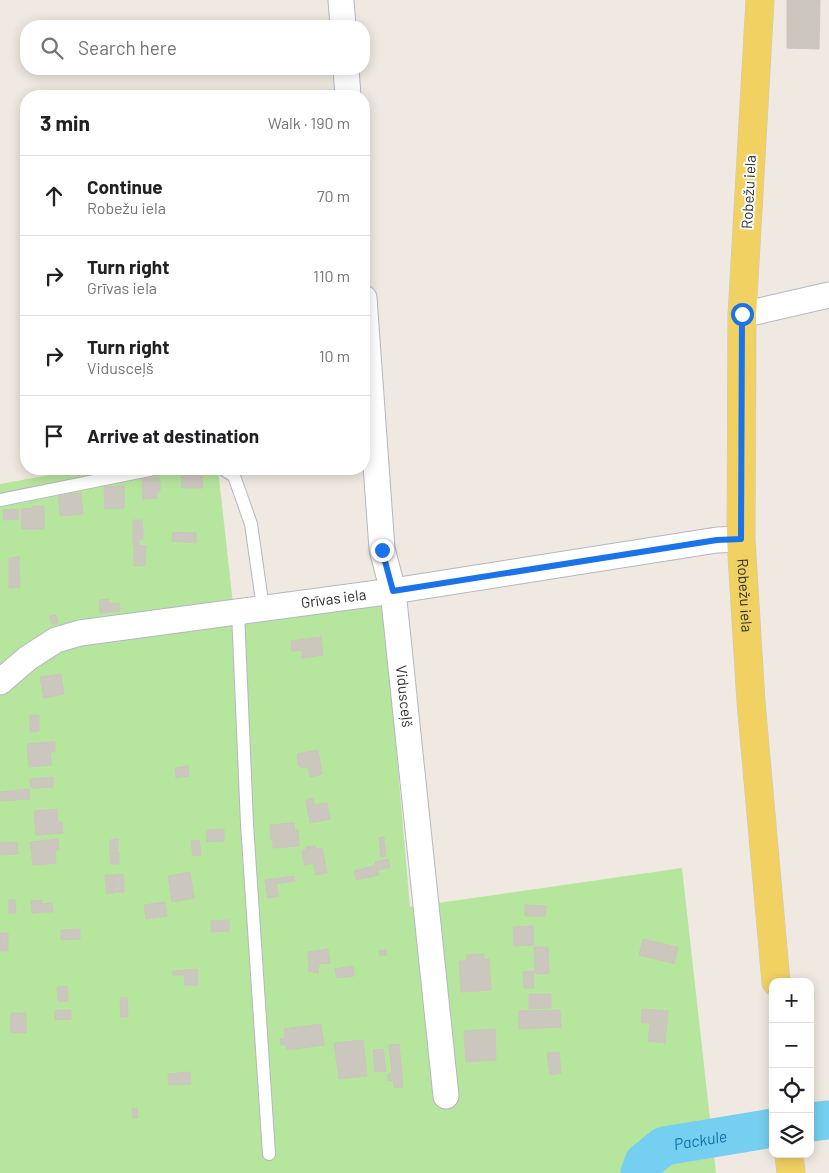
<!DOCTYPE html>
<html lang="en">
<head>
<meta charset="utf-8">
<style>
  :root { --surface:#fff; --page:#f6f6f6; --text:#202124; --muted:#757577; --line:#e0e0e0 }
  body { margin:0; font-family:Barlow,sans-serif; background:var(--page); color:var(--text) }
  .controls { position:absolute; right:15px; bottom:15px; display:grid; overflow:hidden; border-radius:10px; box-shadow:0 2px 12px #0003 }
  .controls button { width:45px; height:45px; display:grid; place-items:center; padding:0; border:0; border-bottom:1px solid var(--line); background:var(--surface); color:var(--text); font:25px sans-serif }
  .stop { position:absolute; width:15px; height:15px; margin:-11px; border:4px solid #1a73e8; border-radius:50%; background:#fff }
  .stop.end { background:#1a73e8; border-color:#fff; box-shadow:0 1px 5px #0008 }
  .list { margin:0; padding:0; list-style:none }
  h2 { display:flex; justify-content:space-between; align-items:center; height:65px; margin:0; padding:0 20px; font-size:21px }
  h2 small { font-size:16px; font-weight:400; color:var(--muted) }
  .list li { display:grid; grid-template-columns:32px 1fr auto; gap:15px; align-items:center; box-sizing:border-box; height:80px; padding:0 20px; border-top:1px solid var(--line) }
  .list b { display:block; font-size:19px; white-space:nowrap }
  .list p { margin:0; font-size:16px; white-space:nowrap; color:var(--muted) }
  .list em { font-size:16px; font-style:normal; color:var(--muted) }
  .icon { flex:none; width:28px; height:28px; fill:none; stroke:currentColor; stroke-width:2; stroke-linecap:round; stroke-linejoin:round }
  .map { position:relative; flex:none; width:829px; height:1173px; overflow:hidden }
  .search { position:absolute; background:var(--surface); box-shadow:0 2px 12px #0003; left:20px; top:20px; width:350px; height:55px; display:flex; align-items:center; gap:12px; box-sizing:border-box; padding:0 18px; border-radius:20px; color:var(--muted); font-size:19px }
  .panel { position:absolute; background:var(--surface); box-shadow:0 2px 12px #0003; left:20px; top:90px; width:350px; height:385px; border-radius:20px }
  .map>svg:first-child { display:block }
  .green { fill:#b6e59e }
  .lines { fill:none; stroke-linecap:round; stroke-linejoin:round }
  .river { stroke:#75cff0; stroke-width:39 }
  .building { fill:#cbc7bf; stroke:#cbc5ba }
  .lane-casing { stroke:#b4b7c1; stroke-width:14 }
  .street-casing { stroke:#b4b7c1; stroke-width:27 }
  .primary-casing { stroke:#c9c9c9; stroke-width:29 }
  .lane { stroke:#fff; stroke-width:12 }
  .street { stroke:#fff; stroke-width:25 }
  .primary { stroke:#f2d163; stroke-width:28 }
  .route { stroke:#1a73e8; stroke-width:6 }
  .labels { text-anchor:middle; stroke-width:4; stroke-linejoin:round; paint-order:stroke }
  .street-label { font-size:15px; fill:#2e2e2e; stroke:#fff }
  .water-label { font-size:16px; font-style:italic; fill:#0d6fa3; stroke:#fff }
</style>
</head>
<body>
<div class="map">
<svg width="829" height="1173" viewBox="0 0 829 1173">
  <rect width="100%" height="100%" fill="#efe9e1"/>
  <path class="green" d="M83,469H218L235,622L383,597L410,907L682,868L716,1173H0V484Z"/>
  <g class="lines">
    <g class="river">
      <path d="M810,1122L829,1120"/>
      <path id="s1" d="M640,1173L644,1162L664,1146L773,1128"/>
    </g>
  </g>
  <path class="building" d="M787,0H820L819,49L787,48Z
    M202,470L203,488H182L181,471Z
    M142,478H160V492H157V498L143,499Z
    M124,486V508L105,509L104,487Z
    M81,493L83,514L60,516L58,495Z
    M33,506H44V529H22L21,509L33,508Z
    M18,509L19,519L4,520L3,510Z
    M133,520H142V529H133Z
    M133,529H143V539H139V546H133Z
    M173,532L196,533V543L172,541Z
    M134,546H146L145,566H134Z
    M19,557V565L9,566V558Z
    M19,565L20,587L9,588V566Z
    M109,599V604L119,603L120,611L100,613L99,600Z
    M56,615L58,623L52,624L50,616Z
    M321,637L323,655L302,658V650L292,651L291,641Z
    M61,674L64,694L44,698L40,677Z
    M30,715H39V731L30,732Z
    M50,742H55V752H50L52,765L29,767L27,744Z
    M318,750L322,774L310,777L308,767L302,768L298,765L297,754Z
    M188,766L189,776L176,778L175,768Z
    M53,777V787L31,788L30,779Z
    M29,789L30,799L0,801V792Z
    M313,798L314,805L307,806L306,800Z
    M327,803L330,819L310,823L307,806Z
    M57,809L58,822H62L63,833L36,835L34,811Z
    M294,823L295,831H291L292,840L272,841L271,840L270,825Z
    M224,829V841L207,842V830Z
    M298,830L299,839L292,840L291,831Z
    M384,837L385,846H380L379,838Z
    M58,839L59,850H55L56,863L33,865L30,842Z
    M118,839V853L110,854V840Z
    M299,839V846L273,848V841Z
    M199,840L201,855L193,856L191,841Z
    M17,842L18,854L0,855V843Z
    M315,846V849L322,848L327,873L316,875L313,863L305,865L302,851L307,849L306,847Z
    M380,846H385L386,856L381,857Z
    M119,853V864H111L110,854Z
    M388,859L390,867L377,870L375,862Z
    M376,865L379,875L356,880L354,871Z
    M190,872L194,898L172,902L168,876Z
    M123,874L124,892H114L113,875Z
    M105,875H113L114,893L107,894Z
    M294,876L295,881L276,884L278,896L268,898L265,880Z
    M9,900H15L16,913L9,914Z
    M42,900V912L32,913L31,901Z
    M165,902L167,916L146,919L144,905Z
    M52,903L53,912H42V904Z
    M525,905L546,906L545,916H525Z
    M229,920V931L211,932V921Z
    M533,926L534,945L514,946L513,927Z
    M80,929V939L61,940V930Z
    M0,933H8V951H0Z
    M643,939L668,945L664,961L639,955Z
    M668,945L678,947L674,964L664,961Z
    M534,947H548L549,974H535Z
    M328,949L330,963L319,964L318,973L308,971L309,962L308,952Z
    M386,950L387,955L380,956L379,951Z
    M484,954V960L489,959L491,990L461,992L459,961H467L466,955Z
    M353,966L354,976L337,978L335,969Z
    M197,969L198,985H185L184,970Z
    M184,970V975H173L172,971Z
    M533,971L534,988H524L523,972Z
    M67,986L68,1001H58L57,987Z
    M529,994H551V1008L529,1009Z
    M120,998H127L128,1017H121Z
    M642,1009L668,1011L665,1043L648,1041L650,1023H641Z
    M55,1010H71V1019L55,1020Z
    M560,1010L561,1027L519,1029V1011Z
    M11,1013H26V1033L10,1032Z
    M321,1024L324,1045L287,1050L286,1045H281L280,1039L285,1038L284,1029Z
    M495,1029L496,1060L466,1062L464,1031Z
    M363,1040L367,1076L339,1079L334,1043Z
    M399,1044L403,1087L394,1088L393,1080L388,1081V1074L392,1073L389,1045Z
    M383,1049L386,1071L375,1072L373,1050Z
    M559,1052L561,1073L550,1075L547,1053Z
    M190,1072L191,1084L169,1085L168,1074Z
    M132,1109H137L138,1118L133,1119Z"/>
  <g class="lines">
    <defs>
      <path id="lane" d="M223,469L234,476L251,524L263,608
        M0,500L154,469
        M238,612L247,824L269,1154"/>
      <g id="street">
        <path d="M341,0L343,26"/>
        <path d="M346,69L348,96"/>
        <path id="s2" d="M364,298L382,549L393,591L446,1096"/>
        <path d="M742,315L829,295"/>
        <path id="s3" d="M0,682L28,658L56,640L80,633L393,591L717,540L741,539"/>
      </g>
      <g id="primary">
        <path id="s4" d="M760,0L742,315L741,539L751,702L776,982"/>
        <path d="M789,1154L791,1173"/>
      </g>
    </defs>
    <use href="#lane" class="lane-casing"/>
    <use href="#street" class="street-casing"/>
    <use href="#primary" class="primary-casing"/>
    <use href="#lane" class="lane"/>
    <use href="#street" class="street"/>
    <use href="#primary" class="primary"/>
  </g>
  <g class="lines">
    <path class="route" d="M382,550L393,591L717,540L741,539L742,314"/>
  </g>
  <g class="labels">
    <g class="street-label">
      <text transform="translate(749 192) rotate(-87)" y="5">Robežu iela</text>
      <text dy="5" stroke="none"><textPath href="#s4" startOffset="596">Robežu iela</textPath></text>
      <text dy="5" stroke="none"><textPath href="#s3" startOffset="351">Grīvas iela</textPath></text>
      <text dy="5" stroke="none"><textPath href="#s2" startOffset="401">Vidusceļš</textPath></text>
    </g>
    <g class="water-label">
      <text dy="6" stroke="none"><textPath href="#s1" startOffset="74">Packule</textPath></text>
    </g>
  </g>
</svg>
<div class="controls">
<button>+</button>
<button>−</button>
<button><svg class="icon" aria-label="locate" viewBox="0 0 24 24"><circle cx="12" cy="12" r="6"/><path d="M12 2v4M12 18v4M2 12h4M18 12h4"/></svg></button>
<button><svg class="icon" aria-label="layers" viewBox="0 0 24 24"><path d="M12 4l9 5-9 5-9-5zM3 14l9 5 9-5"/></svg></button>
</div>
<div class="stop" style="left:742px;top:314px"></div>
<div class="stop end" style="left:382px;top:550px"></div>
<div class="search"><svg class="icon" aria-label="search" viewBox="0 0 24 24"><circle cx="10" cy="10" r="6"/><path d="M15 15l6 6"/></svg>Search here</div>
<section class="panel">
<h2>3 min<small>Walk · 190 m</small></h2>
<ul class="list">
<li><svg class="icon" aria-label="ahead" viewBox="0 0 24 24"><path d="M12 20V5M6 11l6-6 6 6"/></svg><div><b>Continue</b><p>Robežu iela</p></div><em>70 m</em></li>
<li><svg class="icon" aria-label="right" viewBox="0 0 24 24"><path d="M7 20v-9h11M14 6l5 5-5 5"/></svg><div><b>Turn right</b><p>Grīvas iela</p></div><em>110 m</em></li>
<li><svg class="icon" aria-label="right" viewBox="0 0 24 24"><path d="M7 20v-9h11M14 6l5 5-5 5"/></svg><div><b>Turn right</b><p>Vidusceļš</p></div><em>10 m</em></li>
<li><svg class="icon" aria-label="arrive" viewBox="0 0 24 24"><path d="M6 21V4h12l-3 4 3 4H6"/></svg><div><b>Arrive at destination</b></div></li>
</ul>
</section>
</div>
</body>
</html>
